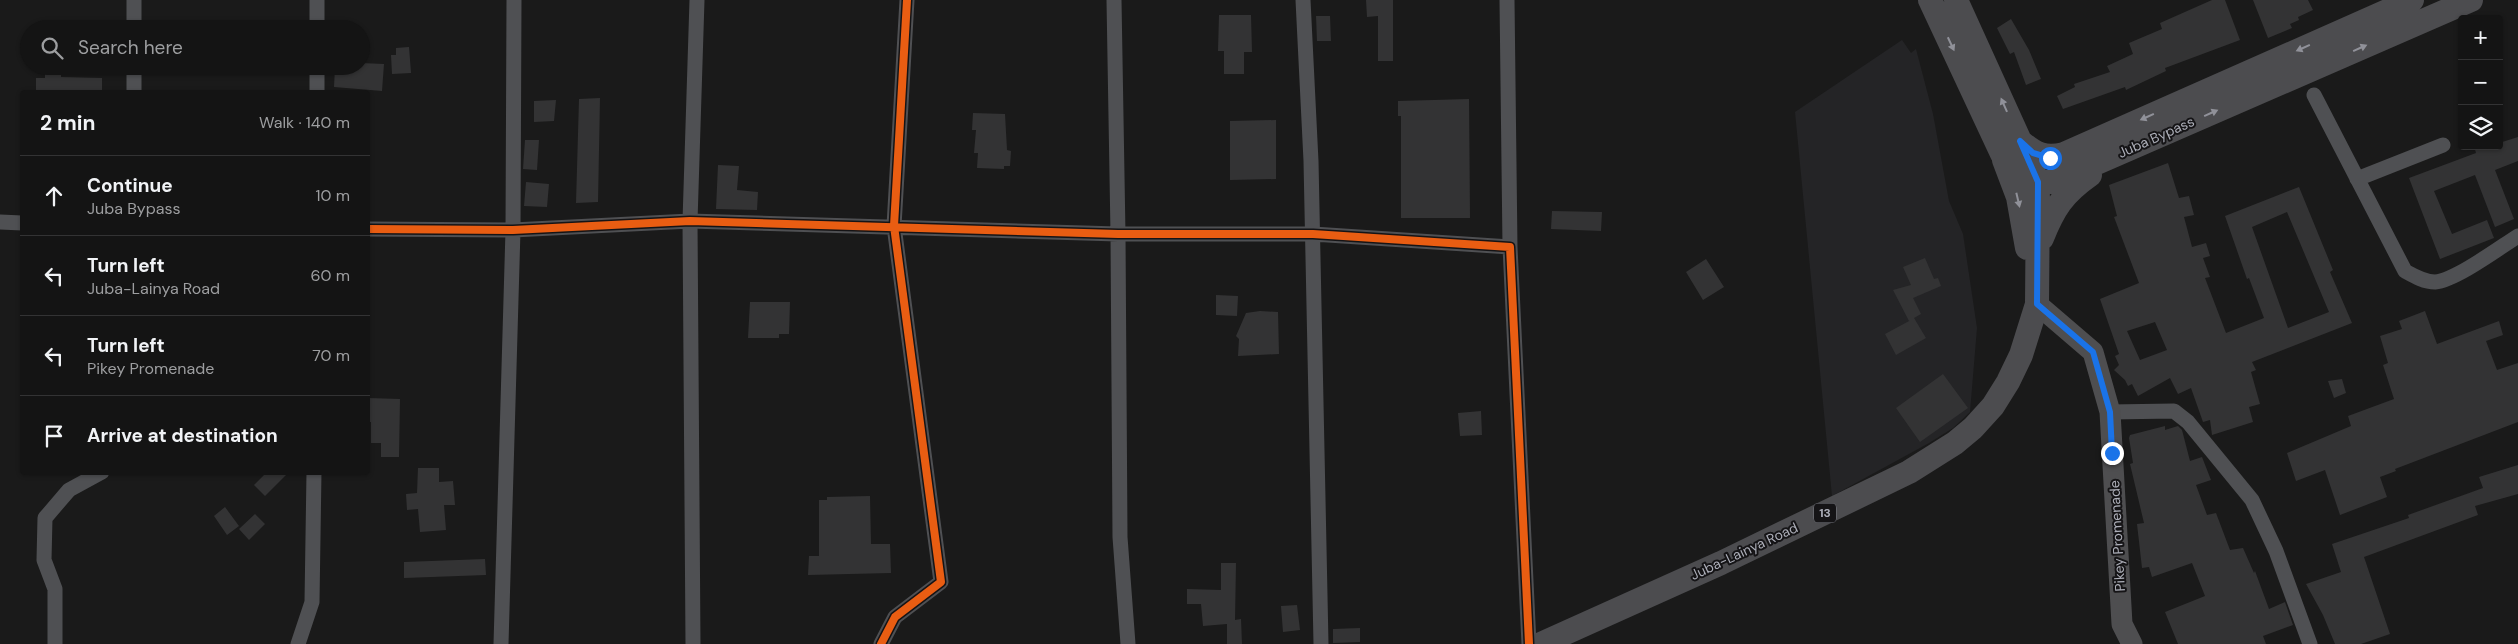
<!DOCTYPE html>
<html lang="en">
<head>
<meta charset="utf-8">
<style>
  :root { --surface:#141414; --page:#212122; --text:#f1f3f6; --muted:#9d9ea0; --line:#333334 }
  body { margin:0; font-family:"DM Sans",sans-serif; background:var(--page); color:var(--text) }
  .controls { position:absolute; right:15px; top:15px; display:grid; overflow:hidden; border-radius:5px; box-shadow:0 1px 4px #0004 }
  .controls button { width:45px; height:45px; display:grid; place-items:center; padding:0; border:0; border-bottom:1px solid var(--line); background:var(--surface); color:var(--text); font:25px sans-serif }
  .stop { position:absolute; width:15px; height:15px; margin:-11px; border:4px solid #1a73e8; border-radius:50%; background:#fff }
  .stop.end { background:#1a73e8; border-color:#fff; box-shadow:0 1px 5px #0008 }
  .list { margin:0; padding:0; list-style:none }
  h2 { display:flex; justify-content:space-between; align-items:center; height:65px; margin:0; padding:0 20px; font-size:21px }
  h2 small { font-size:16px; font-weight:400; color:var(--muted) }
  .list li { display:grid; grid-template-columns:32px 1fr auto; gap:15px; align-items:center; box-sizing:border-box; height:80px; padding:0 20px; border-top:1px solid var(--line) }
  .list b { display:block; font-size:19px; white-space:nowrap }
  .list p { margin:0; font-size:16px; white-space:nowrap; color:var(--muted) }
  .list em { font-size:16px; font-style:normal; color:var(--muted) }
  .icon { flex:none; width:28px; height:28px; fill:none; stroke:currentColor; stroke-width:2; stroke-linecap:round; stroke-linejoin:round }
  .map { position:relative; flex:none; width:2518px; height:644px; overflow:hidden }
  .search { position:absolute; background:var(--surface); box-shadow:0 1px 4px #0004; left:20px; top:20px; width:350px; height:55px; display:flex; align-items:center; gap:12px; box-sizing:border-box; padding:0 18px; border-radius:28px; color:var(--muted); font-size:19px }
  .panel { position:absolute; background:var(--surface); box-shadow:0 1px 4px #0004; left:20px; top:90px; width:350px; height:385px; border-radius:5px }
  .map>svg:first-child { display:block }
  .built { fill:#242426 }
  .building { fill:#333334; fill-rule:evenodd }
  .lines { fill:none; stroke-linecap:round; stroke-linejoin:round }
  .street { stroke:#4f5053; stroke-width:15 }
  .secondary { stroke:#4e4e50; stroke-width:21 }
  .primary { stroke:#4c4c4f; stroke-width:24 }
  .cycleway-casing { stroke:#151416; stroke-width:11 }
  .cycleway { stroke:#e95d12; stroke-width:8 }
  .oneway { fill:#909199 }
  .route { stroke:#1a73e8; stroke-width:6 }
  .labels { text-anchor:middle; stroke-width:4; stroke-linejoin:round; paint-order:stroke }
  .shield { fill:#151416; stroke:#7f8088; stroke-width:1 }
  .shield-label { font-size:12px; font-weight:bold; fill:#adafb9 }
  .street-label { font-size:14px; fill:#adafb9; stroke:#151416 }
</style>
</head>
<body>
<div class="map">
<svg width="2518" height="644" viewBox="0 0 2518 644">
  <rect width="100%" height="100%" fill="#1a1a1a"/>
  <path class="built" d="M1902,40L1911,53L1916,49L1933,114L1949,201L1963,234L1977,328L1970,412L1953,428L1929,443L1832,496L1795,112Z"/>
  <path class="building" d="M1366,0H1393V61H1378V16L1367,17Z
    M2212,0H2225L2240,40L2165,68L2166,71L2126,90L2125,87L2063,109L2057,96L2075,87L2074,84L2110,72L2107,66L2133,54L2129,43L2162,29L2160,23Z
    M2253,0H2308L2313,10L2298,17L2299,20L2290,24L2292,28L2268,38Z
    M1219,15H1251L1252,52H1244V74H1224V51H1218Z
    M1316,16H1330L1331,41H1317Z
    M2011,19L2029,50L2041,79L2026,85L2014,52L2010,54L1997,28Z
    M409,47L411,73L392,74L391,55H396V48Z
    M361,63L384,64L382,91L334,87L335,67L355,68L361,66Z
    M45,72L61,73V77L102,78V92H36V78H45Z
    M600,98L598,202L576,203L579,99Z
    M1469,99L1470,218H1401V116H1398V101Z
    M556,100L554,121L534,122V101Z
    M973,113L1005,114L1007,150L1011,151L1010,166H1004V169L977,168L978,153H974L976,130H972Z
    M1276,120V179L1230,180V121Z
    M2518,137V161L2495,170L2514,219L2495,227L2475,175L2434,191L2452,234L2487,220L2494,238L2440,259L2409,178L2476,153L2474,146H2499V143Z
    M525,140H539L537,170L523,169Z
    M2168,163L2179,198L2189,196L2194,215L2184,217L2192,247L2206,243L2210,256L2203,258L2210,277L2205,278L2226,333L2264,318L2249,278L2247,279L2225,216L2299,187L2333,270L2330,272L2352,323L2252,362L2256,370L2251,372L2260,404L2249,407L2253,422L2212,435L2210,420L2203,422L2191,388L2178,394L2170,378L2138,396L2132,384L2128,386L2125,380L2114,370L2119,365L2115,356L2119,354L2100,299L2139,283L2114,217L2117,216L2109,185ZM2287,212L2329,312L2288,328L2252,227ZM2155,322L2167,350L2140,360L2127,331Z
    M718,165L739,166L737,190L758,192L757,210L716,209Z
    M526,182L549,184L547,207L524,206Z
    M1552,211L1602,212L1601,231L1551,229Z
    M1925,258L1934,279L1938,278L1941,286L1913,298L1921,314L1914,318L1926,338L1896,355L1885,334L1911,320L1909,321L1893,290L1911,285L1903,267Z
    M1706,259L1724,287L1703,300L1686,272Z
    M1216,295L1238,296L1237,316L1216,315Z
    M750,302H790L789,334H779V338H748Z
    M1260,311L1278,312L1279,354L1238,356L1239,339L1236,336L1246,313Z
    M2425,311L2437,344L2499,321L2503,335L2486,341L2497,370L2518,363V422L2395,469L2396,471L2380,477L2387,497L2340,515L2325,470L2296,481L2287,453L2351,426L2348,416L2394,399L2383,365L2388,363L2380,336L2402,329L2399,321Z
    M1943,374L1968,408L1920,442L1896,408Z
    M2342,379L2346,393L2334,398L2328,381Z
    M368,398L400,399L399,457H381V443H371V422H368Z
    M1481,411L1482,435L1460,436L1458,413Z
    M2165,426V430L2178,426L2182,430L2190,461L2202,457L2211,480L2196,485L2207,515L2216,513L2230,550L2243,548L2254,573L2255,571L2269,609L2285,602L2293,625L2263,636L2266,644H2178L2165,612L2205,596L2192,563L2152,577L2149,567L2142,568L2137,524L2144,523L2130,464L2133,463L2129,438L2130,435Z
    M2518,465V494L2475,506L2478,515L2364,557L2390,634L2361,644H2335L2323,615L2306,584L2341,572L2332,544L2409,518L2408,515L2483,488L2479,477Z
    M418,468H439V482L453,481L455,505H444L446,530L420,532L418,509L407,510L406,494L417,493Z
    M267,472H289L265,496L254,485Z
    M870,496L871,544H890L891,573L808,575L809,556H819V500H827V497Z
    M225,507L239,526L227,535L214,516Z
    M255,514L265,524L249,540L239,529Z
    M485,559L486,575L404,578V562Z
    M1221,563H1236L1235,620L1241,619L1242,644H1227V624L1203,626L1201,604H1187V589L1221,590Z
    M1297,605L1300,630L1283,632L1281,606Z
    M1360,628V642L1333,643V629Z"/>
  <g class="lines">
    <path class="street" d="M134,0V29
      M317,0V29
      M1114,0L1118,234L1120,537L1128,644
      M1303,0L1311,161L1321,644
      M1507,0L1510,247
      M134,66V92
      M317,66V92
      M2314,95L2405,271C2414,276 2424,282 2435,282C2456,280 2499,248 2518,236
      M2357,179L2443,145
      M0,222L22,223
      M368,229L513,230L690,221L1118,234H1313L1510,247L1529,644
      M2110,412L2174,411L2188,422L2252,500L2276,551L2310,644
      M55,644V589L44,560L45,518L69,490L102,472
      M298,644L312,602L314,472
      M501,644L513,230L514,0
      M693,644L690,221L697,0
      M881,644L895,617L941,582L894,226L907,0"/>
    <path class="secondary" d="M2037,304L2093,352L2110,412L2122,624L2132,644"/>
    <path class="primary" d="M1930,0L2002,154L2026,177L2038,182H2053L2471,0
      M1956,0L2020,141C2035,154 2045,159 2064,154L2412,0
      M2004,160L2018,197L2027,248
      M2042,238C2054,208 2063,194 2090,175
      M1541,644L1721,563L1909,472L1955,443L1973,428L1993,406L2008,382L2021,355L2037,304L2038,182L2020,141"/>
    <defs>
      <path id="cycleway" d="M368,229L513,230L690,221L1118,234H1313L1510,247L1529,644
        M881,644L895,617L941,582L894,226L907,0"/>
    </defs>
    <use href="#cycleway" class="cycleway-casing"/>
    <use href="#cycleway" class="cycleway"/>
  </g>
  <defs><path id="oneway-solid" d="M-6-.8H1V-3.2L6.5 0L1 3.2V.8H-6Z" transform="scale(1.25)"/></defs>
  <g class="oneway">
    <use href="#oneway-solid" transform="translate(1951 44) rotate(65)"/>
    <use href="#oneway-solid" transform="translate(2303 48) rotate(156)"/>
    <use href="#oneway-solid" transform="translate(2360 48) rotate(-24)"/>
    <use href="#oneway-solid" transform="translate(2004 105) rotate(-114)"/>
    <use href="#oneway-solid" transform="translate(2211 113) rotate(-24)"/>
    <use href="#oneway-solid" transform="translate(2147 117) rotate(156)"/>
    <use href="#oneway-solid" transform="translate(2018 200) rotate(77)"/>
  </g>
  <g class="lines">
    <path class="route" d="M2050,158L2033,153L2020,141L2038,182L2037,304L2093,352L2110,412L2112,453"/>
  </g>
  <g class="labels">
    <rect class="shield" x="1814" y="503.5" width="22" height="19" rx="4"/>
    <g class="shield-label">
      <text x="1825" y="517">13</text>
    </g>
    <g class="street-label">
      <text transform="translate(2156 137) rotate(-24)" y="5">Juba Bypass</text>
      <text transform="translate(2117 536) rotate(-93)" y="5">Pikey Promenade</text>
      <text transform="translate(1744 551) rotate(-25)" y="5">Juba-Lainya Road</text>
    </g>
  </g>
</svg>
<div class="controls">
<button>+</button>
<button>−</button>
<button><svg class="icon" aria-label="layers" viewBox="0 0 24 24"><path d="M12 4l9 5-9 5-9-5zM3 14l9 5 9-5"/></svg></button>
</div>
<div class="stop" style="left:2050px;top:158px"></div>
<div class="stop end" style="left:2112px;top:453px"></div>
<div class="search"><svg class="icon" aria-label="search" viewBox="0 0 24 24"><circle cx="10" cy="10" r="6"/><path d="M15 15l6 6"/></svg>Search here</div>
<section class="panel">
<h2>2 min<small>Walk · 140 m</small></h2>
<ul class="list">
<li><svg class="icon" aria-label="ahead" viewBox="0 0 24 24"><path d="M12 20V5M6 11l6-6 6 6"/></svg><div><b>Continue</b><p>Juba Bypass</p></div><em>10 m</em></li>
<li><svg class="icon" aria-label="left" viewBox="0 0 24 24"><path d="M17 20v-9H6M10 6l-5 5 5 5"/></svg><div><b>Turn left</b><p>Juba-Lainya Road</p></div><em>60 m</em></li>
<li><svg class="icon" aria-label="left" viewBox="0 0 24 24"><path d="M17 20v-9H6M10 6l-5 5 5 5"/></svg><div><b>Turn left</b><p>Pikey Promenade</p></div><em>70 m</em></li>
<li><svg class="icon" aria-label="arrive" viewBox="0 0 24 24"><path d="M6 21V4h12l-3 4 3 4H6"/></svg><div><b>Arrive at destination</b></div></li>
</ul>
</section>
</div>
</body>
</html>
